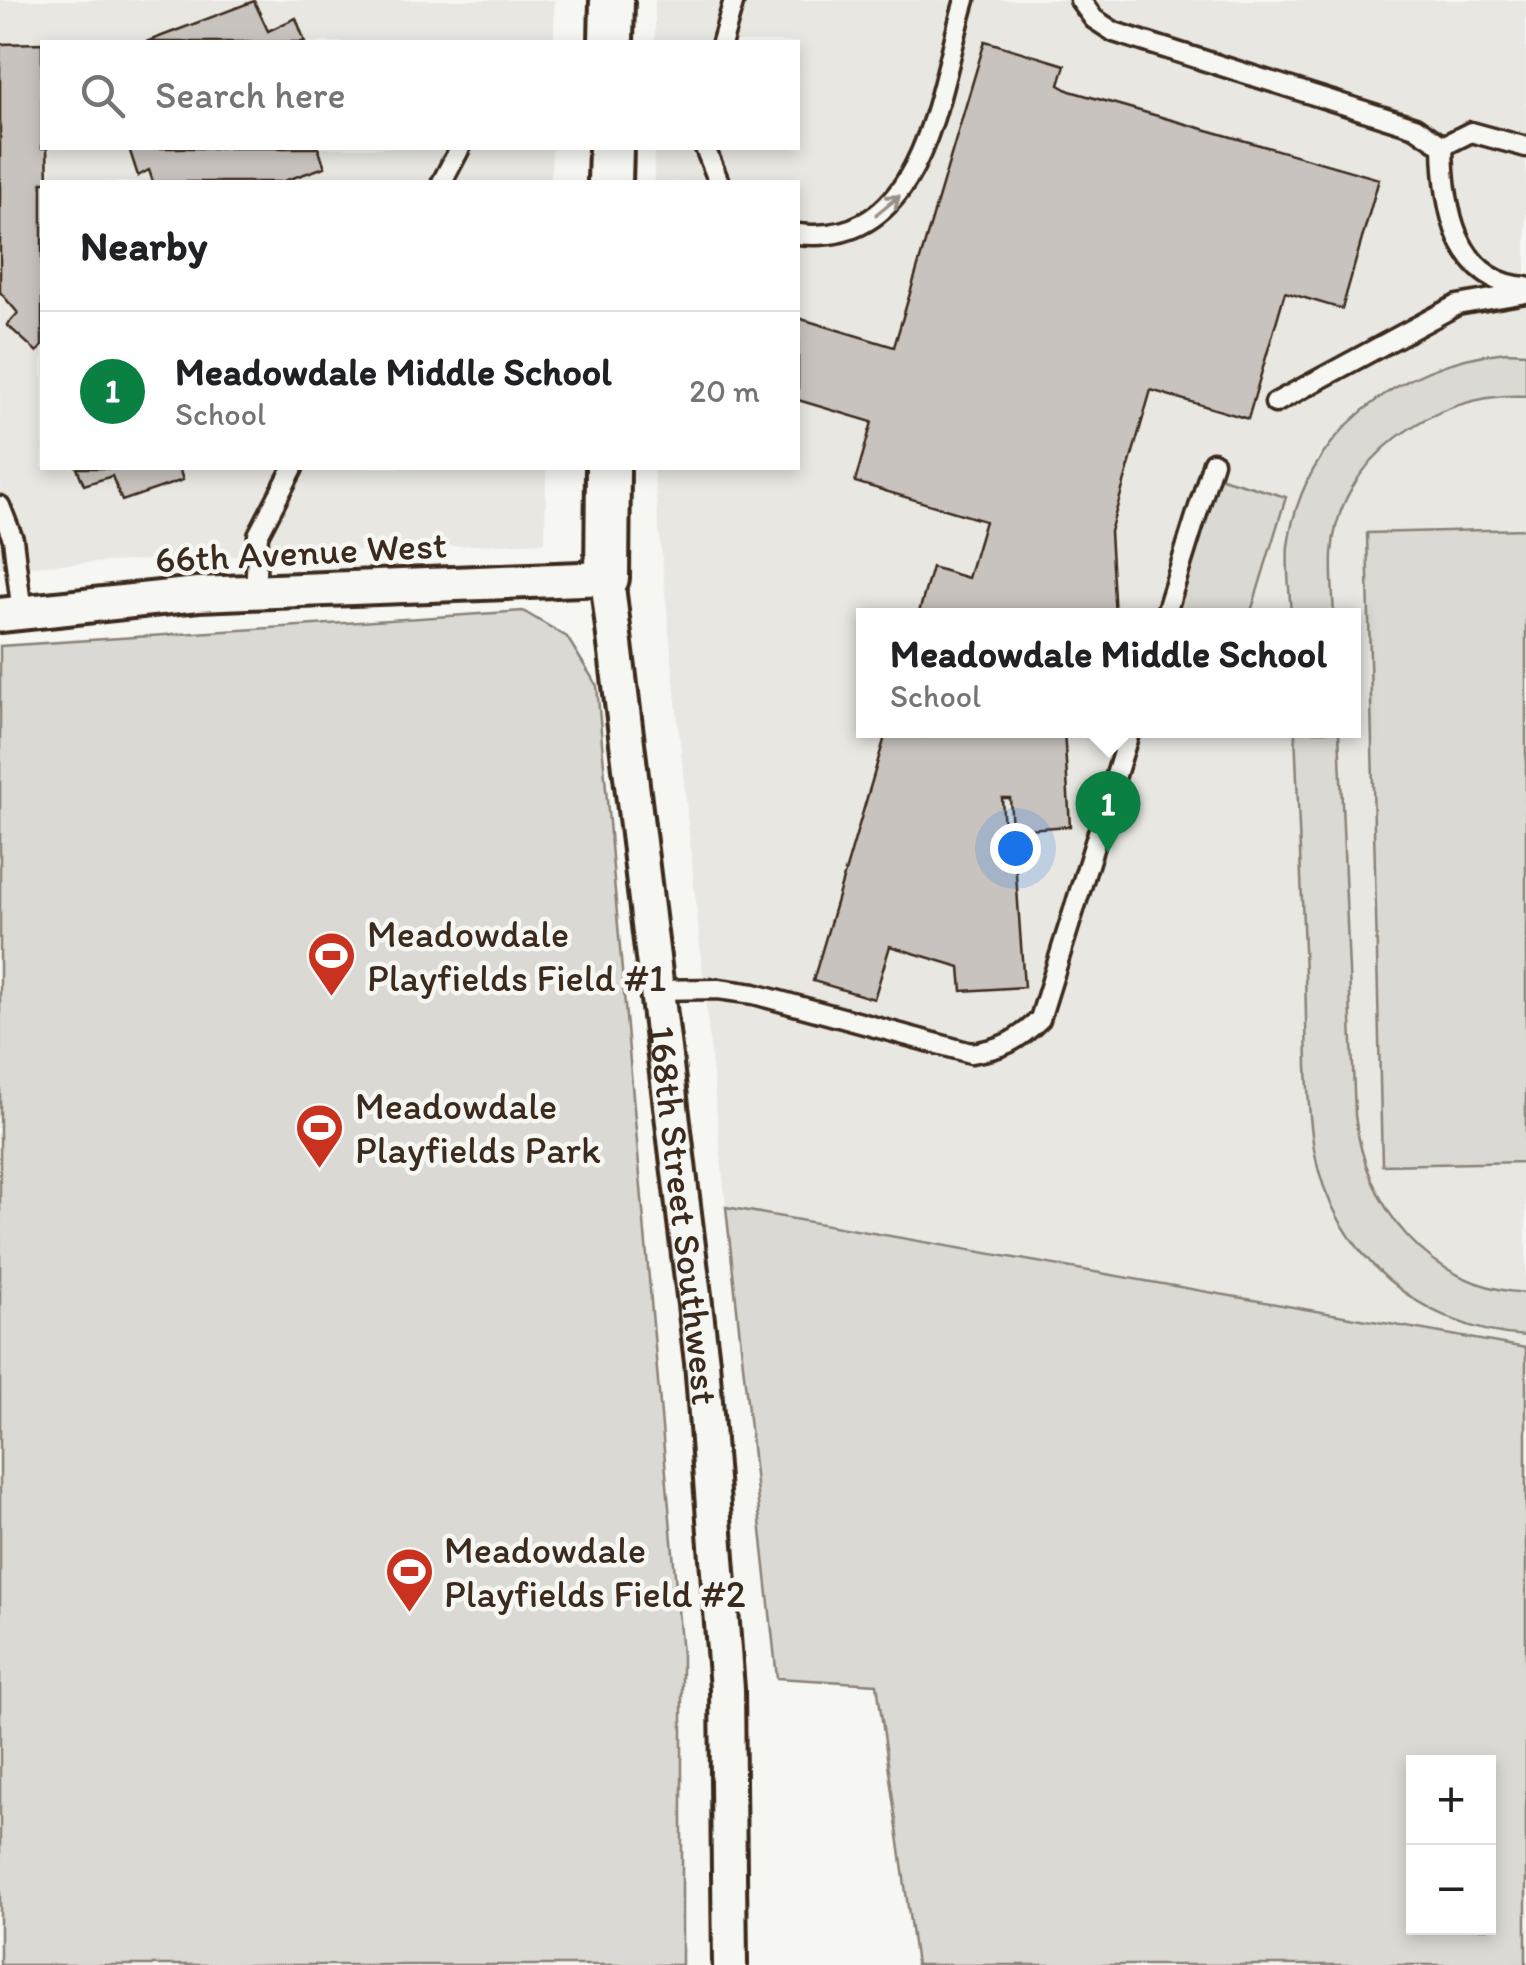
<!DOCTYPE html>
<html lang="en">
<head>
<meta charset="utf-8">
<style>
  :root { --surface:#fff; --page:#f6f6f6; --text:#202124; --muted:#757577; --line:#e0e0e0; --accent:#0b8043 }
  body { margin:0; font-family:Itim,sans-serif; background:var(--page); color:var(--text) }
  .controls { position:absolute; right:30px; bottom:30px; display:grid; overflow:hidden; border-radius:0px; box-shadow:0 5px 15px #0003 }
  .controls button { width:90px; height:90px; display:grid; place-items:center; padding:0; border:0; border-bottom:2px solid var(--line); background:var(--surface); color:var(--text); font:50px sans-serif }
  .you { position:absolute; left:1015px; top:848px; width:35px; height:35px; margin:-25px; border:8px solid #fff; border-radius:50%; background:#1a73e8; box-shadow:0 0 0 15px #1a73e833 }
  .badge { display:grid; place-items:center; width:65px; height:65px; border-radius:50%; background:var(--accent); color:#fff; font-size:32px; font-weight:700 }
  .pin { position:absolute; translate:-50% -82px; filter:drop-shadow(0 2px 5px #0008) }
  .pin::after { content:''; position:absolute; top:52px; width:35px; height:30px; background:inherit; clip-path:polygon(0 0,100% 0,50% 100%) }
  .popup { position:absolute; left:856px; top:608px; width:505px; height:130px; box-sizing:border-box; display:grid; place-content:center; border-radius:0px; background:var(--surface); filter:drop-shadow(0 2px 8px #0005); font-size:32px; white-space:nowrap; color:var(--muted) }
  .popup b { font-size:38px; color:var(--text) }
  .popup::after { content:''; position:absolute; left:50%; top:100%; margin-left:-20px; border:20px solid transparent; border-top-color:var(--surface) }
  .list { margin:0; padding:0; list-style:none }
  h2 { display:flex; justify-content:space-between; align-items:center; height:130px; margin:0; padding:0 40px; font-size:42px }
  h2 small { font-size:32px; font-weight:400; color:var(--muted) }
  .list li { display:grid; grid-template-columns:65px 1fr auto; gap:30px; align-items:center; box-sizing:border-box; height:160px; padding:0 40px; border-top:2px solid var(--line) }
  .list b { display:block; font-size:38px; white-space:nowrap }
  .list p { margin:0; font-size:32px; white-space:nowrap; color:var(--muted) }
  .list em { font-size:32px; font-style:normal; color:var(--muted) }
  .icon { flex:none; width:55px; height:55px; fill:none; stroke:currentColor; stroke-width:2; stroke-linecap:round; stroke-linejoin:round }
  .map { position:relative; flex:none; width:1526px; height:1965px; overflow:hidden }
  .search { position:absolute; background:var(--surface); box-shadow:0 5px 15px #0003; left:40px; top:40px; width:760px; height:110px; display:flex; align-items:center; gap:25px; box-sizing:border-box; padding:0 35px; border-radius:0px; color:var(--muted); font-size:38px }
  .panel { position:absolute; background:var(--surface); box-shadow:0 5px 15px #0003; left:40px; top:180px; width:760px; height:290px; border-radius:0px }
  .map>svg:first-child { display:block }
  .built { fill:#e8e7e2; fill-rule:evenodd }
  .green { fill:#dad9d3; stroke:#8a8278; stroke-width:2.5; fill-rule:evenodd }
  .building { fill:#c8c3be; stroke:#3b2a1e; stroke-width:2.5 }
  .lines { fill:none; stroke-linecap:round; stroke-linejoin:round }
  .service-casing { stroke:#3b2a1e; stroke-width:25 }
  .minor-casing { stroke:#3b2a1e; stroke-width:40 }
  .tertiary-casing { stroke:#3b2a1e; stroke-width:50 }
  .service { stroke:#f6f6f2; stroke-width:18 }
  .minor { stroke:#f6f6f2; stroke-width:32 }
  .tertiary { stroke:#f6f6f2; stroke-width:42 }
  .oneway { stroke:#989088 }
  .labels { text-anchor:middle; stroke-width:9; stroke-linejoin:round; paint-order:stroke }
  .street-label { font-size:38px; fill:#3b2a1e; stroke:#f6f6f2 }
  .poi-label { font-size:38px; fill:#3b2a1e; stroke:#f6f6f2; text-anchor:start }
</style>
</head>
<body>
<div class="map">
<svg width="1526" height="1965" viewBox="0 0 1526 1965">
  <rect width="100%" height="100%" fill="#f6f6f2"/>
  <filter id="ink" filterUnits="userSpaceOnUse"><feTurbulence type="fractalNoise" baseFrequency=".01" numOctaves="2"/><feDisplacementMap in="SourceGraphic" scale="20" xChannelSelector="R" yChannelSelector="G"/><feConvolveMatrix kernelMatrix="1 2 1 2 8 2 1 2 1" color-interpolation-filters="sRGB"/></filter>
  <g filter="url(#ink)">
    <path class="built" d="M0,0H554V42H42V148H552L551,182H42V468H546L545,542L0,567Z
      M655,0H1526V1348L726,1207L653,468H798V182H654V148H798V42H655ZM863,616H1353V730H863Z"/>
    <path class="green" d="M1506,352L1526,353V396C1436,391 1337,458 1332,554C1331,574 1333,595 1334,615H1291C1290,593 1286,568 1288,546C1303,434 1398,363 1506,352Z
      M1205,473L1286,497L1250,615H1184L1163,609Z
      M1526,529V1162L1382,1165L1367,533Z
      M523,611L567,637L597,686L682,1655V1965H0V646Z
      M1295,731H1339L1355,1115C1365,1207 1428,1287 1526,1293V1336C1423,1331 1331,1252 1314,1149C1305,1092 1307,1032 1305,974C1302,893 1298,812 1295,731Z
      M726,1207L1526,1348V1965H916L877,1684L777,1678ZM1488,1762V1928H1414V1762Z"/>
    <path class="building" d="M254,1L268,31L296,18L305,42H146Z
      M985,41L1065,65L1059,85L1070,91L1379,179L1342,309L1285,292L1248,419L1151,390L1110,532L1115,616H918L932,567L968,578L985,521L855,482L872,422L798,400V318L894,347Z
      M42,43V148H47L48,182H42V346L37,352L7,325L18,313L0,292V44Z
      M129,148H318L325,167L281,182H153L149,170L138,176Z
      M77,468H179L183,480L122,501L112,476L84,485Z
      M887,730L922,737L923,730H1064L1070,826L1012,830L1010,798H1002L1005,846H1014L1024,987L962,991L960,967L890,946L874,999L813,981Z"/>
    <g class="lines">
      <defs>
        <path id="service" d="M1080,0L1094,19L1114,32L1415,127L1443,146
          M722,42L734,0
          M1443,146C1444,204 1454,282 1526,287
          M1443,146L1471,132L1526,147
          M705,148L719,182
          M442,182L460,148
          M798,234C926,249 938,89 965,0
          M1275,403L1457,305L1526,293
          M0,506L13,539L22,614
          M255,592L258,535L293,468
          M1165,616L1213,462
          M655,990L718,989L754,994L971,1053C1001,1049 1018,1041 1040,1019L1130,730"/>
        <g id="minor">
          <path id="s1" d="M0,615L198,594L607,578L702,1362L727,1689L730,1965"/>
        </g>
        <path id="tertiary" d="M611,42L612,0
          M610,182L611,148
          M607,578L608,468"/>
      </defs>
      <use href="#service" class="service-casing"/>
      <use href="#minor" class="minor-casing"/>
      <use href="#tertiary" class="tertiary-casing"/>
      <use href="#service" class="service"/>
      <use href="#minor" class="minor"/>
      <use href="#tertiary" class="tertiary"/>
    </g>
    <defs><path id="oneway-shaft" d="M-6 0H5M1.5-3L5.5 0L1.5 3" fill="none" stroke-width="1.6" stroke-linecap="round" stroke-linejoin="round" transform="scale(2.5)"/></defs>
    <use class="oneway" href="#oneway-shaft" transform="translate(888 205) rotate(-39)"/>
  </g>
  <defs>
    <symbol id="stadium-pin" viewBox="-11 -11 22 30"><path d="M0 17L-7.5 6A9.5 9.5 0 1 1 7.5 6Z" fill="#c8321e" stroke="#f6f6f2"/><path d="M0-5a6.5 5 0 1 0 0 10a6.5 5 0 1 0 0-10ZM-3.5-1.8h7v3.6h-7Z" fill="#fff"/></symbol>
  </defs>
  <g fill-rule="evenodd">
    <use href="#stadium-pin" x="304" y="928" width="55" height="75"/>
    <use href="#stadium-pin" x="292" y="1100" width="55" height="75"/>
    <use href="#stadium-pin" x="382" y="1544" width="55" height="75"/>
  </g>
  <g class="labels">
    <g class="street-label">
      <text transform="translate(301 552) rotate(-3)" y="13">66th Avenue West</text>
      <text dy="13" stroke="none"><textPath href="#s1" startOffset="1250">168th Street Southwest</textPath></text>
    </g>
    <g class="poi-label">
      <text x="367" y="947">Meadowdale<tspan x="367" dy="44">Playfields Field #1</tspan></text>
      <text x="355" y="1119">Meadowdale<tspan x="355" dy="44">Playfields Park</tspan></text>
      <text x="444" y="1563">Meadowdale<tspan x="444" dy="44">Playfields Field #2</tspan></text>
    </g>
  </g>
</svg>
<div class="controls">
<button>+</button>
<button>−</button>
</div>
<div class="you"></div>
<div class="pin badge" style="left:1108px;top:853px">1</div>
<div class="popup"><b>Meadowdale Middle School</b>School</div>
<div class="search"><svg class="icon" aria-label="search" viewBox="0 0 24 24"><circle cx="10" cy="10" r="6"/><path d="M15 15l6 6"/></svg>Search here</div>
<section class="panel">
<h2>Nearby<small></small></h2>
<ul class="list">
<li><span class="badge">1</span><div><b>Meadowdale Middle School</b><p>School</p></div><em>20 m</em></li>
</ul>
</section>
</div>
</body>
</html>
